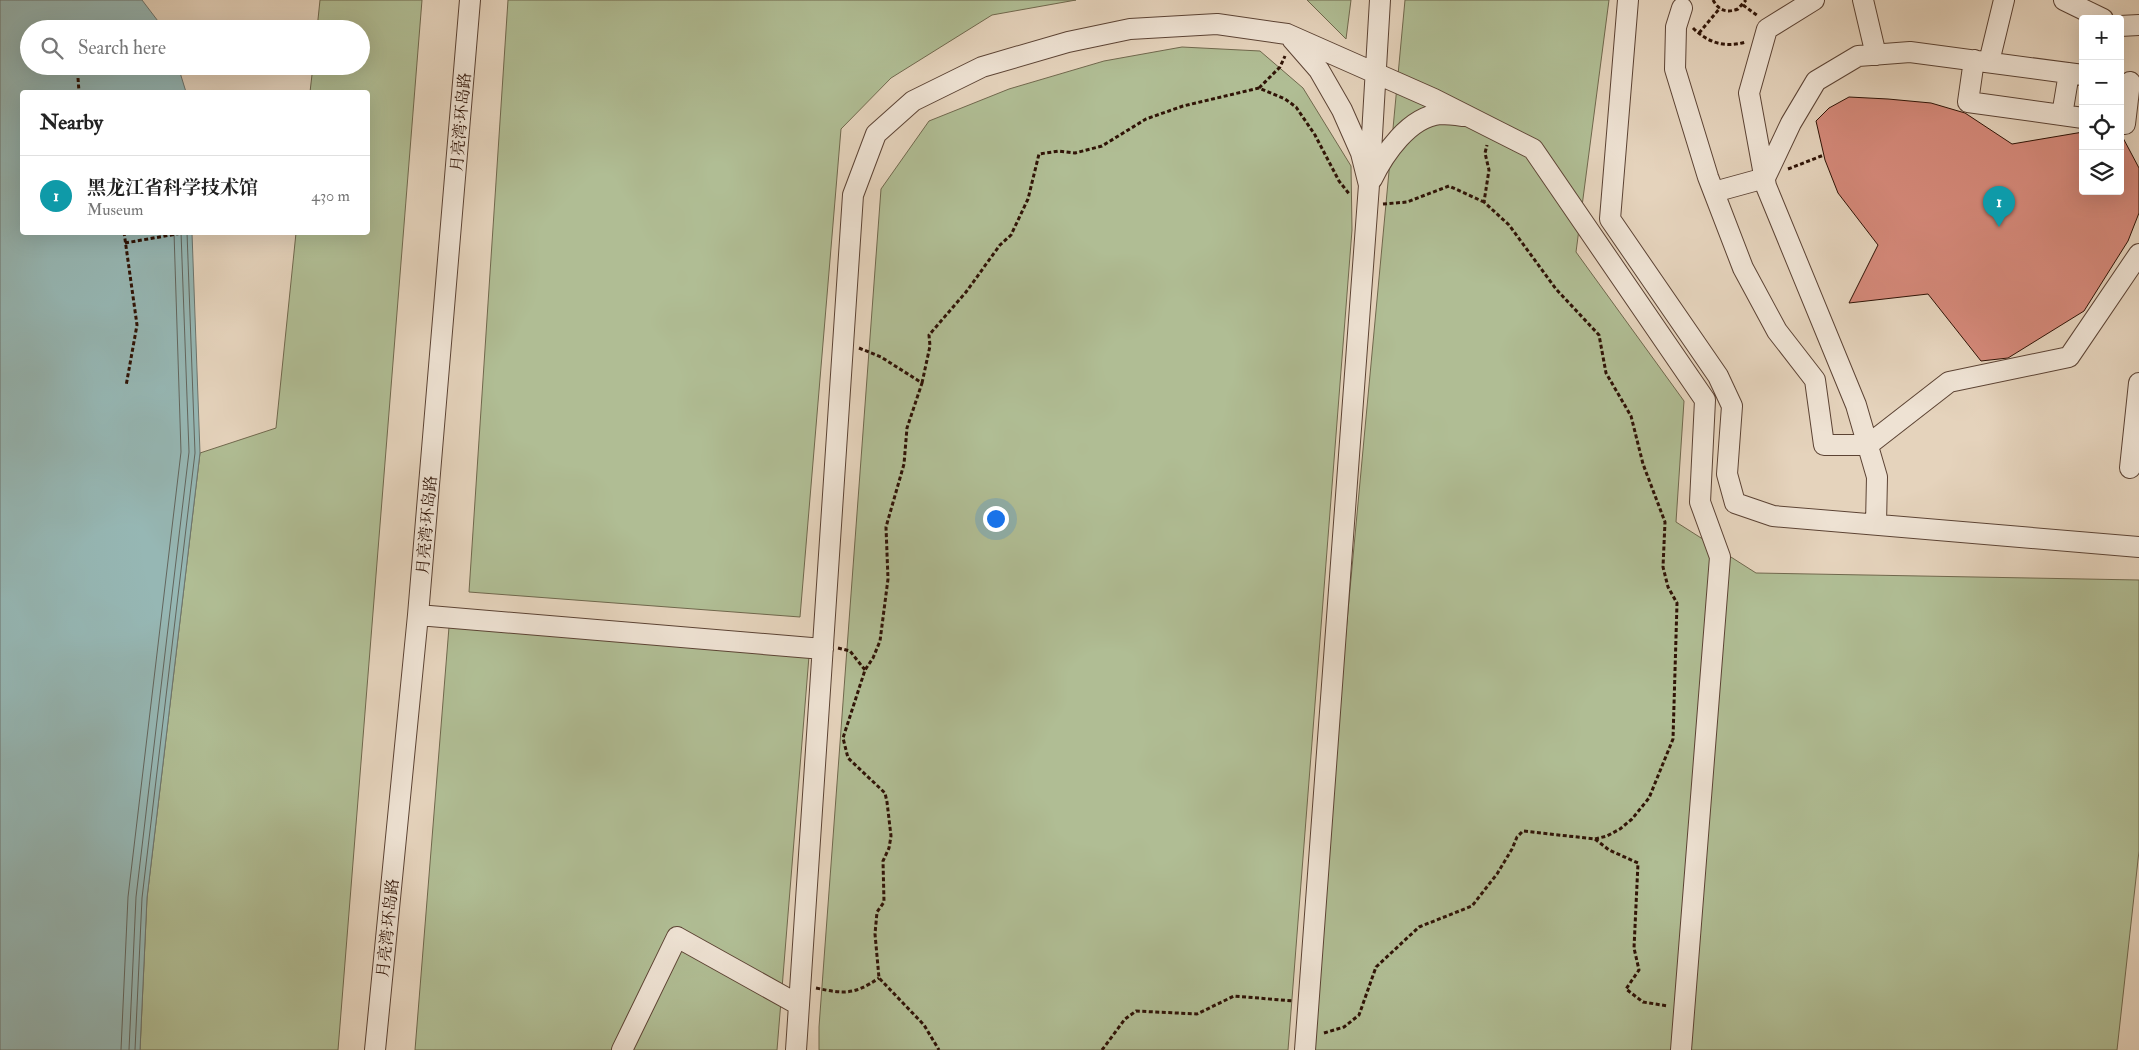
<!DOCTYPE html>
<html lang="en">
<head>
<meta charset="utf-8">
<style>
  :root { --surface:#fff; --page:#f2f2f2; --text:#222; --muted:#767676; --line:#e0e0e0; --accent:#2563eb }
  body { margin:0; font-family:"IM FELL Double Pica","Noto Serif SC",serif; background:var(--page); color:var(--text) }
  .controls { position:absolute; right:15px; top:15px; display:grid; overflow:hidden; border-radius:5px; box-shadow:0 5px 20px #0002 }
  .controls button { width:45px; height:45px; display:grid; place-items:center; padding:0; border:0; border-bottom:1px solid var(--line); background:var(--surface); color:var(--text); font:25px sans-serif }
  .you { position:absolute; left:995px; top:518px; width:18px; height:18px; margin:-12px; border:4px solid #fff; border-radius:50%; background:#1a73e8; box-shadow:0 0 0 8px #1a73e833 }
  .badge { display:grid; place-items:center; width:32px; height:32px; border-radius:50%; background:var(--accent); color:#fff; font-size:16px; font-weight:700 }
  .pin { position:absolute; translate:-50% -41px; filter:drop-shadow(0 1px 2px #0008) }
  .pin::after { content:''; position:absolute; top:26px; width:18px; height:15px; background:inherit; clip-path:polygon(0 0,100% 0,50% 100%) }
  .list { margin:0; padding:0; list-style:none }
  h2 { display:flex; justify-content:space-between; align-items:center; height:65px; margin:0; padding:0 20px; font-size:21px }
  h2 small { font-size:16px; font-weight:400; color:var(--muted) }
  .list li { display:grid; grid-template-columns:32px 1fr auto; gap:15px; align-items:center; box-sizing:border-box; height:80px; padding:0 20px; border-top:1px solid var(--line) }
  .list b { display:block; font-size:19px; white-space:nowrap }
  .list p { margin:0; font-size:16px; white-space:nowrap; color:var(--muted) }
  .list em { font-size:16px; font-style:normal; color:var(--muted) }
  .icon { flex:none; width:28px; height:28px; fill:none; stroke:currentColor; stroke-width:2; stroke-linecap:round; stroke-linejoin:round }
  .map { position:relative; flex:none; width:2139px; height:1050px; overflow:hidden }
  .search { position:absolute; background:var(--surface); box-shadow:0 5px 20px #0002; left:20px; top:20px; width:350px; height:55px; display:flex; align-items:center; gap:12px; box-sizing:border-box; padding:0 18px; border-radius:28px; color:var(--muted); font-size:19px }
  .panel { position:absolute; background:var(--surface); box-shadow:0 5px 20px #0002; left:20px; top:90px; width:350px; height:145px; border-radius:5px }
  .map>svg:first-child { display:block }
  .green { fill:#b0bd94; stroke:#70684d }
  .water { fill:#96b7b4; stroke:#6d756e }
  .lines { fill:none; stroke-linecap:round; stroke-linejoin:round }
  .shore { stroke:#62655d; stroke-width:1 }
  .building { fill:#d5897a; stroke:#2f1306 }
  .minor-casing { stroke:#5c4334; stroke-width:22 }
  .path { stroke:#2f1306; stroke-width:3; stroke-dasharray:4 2.5; stroke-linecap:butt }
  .minor { stroke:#eee2d3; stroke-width:20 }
  .labels { text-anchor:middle; stroke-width:4; stroke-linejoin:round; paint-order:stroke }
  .street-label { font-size:16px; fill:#2f1306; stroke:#eee2d3 }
</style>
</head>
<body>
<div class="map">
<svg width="2139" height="1050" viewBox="0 0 2139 1050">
  <rect width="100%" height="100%" fill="#e5d3bc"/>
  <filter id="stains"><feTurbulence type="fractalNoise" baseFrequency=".004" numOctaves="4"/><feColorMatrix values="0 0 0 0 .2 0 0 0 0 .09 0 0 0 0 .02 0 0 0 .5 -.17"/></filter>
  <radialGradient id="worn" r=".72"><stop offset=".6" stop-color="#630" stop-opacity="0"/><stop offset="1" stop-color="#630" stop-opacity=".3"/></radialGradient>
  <path class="green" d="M320,0H422L338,1050H140L147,898L200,453L276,428L296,233L368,232V92H310L313,66H361V29H317Z
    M508,0H1076L992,15L891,78L841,129L800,617L469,592Z
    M1307,0H1351L1346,39Z
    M1405,0H1609L1576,252L1684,401L1676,522L1756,573L2139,580V851L2117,1050H1307Z
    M1182,47L1260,51L1303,88L1351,166L1352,230L1288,1050H819V1027L881,189L929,121L1009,89L1104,61Z
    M449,627L809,656L777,1050H415Z"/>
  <path class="water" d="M0,0H142L164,29H29V66H178L186,92H22V232L192,233L200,453L147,898L140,1050H0Z"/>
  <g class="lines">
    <path class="shore" d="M121,1050L128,897L181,452L174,232
      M129,1050L136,897L189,452L181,232
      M135,1050L142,898L195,453L187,232"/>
  </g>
  <path class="building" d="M1849,97L1888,99L1931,103L1965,113L2012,144L2083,132V191H2120V136H2122L2139,168V213L2128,241L2084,311L2008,358L1981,361L1928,294L1849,303L1878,245L1838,193L1825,160L1816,121L1829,108Z"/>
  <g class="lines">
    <defs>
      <path id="minor" d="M1628,0L1610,219L1718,376L1732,406L1727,474L1735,503L1773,516L2139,547
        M1814,0L1767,29L1749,93L1766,186L1856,405L1877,477L1876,524
        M1863,0L1876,55
        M2064,0L2103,19
        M1682,8L1676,27L1675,69L1708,177L1743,268L1777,331L1815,380L1824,445H1868L1949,382L2069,357L2139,254
        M2120,26L2139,25
        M1292,39L1319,70L1342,110L1361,153L1369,185L1305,1050
        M1974,60L1968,102L2083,118
        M1989,62L2004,0
        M2062,115L2069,73
        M2120,124H2125L2130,82
        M1370,169L1380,0
        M1372,179C1384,154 1409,117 1440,114C1447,114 1456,115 1463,116
        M1714,192L1765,178L1791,123L1816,81L1858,56L1910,52L2083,75
        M2130,468L2139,383
        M418,615L823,649
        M375,1050L418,615L470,0
        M622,1050L677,937L799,1005
        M796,1050L853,195L876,134L913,101L982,67L1068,42L1130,29L1217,24L1287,34L1434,99L1533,149L1705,400L1700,502L1720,557L1681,1050"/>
    </defs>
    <use href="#minor" class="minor-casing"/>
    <path class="path" d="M1713,0C1719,11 1727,13 1738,9L1746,0
      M1743,5L1758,16
      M1693,28C1708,43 1725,48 1746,42
      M1699,33L1720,8
      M78,78L79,92
      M1259,88L1280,67L1285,56
      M1788,169L1824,155
      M1383,204L1407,202L1449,186L1484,202
      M124,232L137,325L126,386
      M125,243L188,232
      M859,348L881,357L922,383L907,428L904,464L886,527L888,579L880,641L873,658L865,670L843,738L848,758L885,793L887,802L891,836L889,848L883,861L884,902L877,912L875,934L879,978L924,1025L939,1050
      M922,383L930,346L929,335L966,292L1000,245L1011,235L1028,199L1039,154L1059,151L1075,153L1102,146L1146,119L1183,106L1259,88L1285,99L1296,107L1315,135L1339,181L1350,195
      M838,648L850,651L865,670
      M1595,839L1609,850L1638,863L1634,948L1639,970L1626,989L1643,1002L1668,1006
      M816,988C844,994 854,995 879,978
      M1324,1033L1344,1027L1359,1015L1376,967L1419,927L1472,906L1497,874L1512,849L1517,837L1523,831L1595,839L1607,836L1620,829L1632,819L1649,798L1673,739L1677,603L1668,587L1663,567L1665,522L1643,464L1631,416L1606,373L1599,335L1556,289L1509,225L1484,202L1489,170L1485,153L1487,145
      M1102,1050L1125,1019L1136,1011L1197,1014L1234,996L1293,1001"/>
    <use href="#minor" class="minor"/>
  </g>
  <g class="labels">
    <g class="street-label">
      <text transform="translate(460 122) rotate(-85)" y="6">月亮湾·环岛路</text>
      <text transform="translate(426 525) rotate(-85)" y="6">月亮湾·环岛路</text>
      <text transform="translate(387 928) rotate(-84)" y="6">月亮湾·环岛路</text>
    </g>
  </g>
  <rect width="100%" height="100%" filter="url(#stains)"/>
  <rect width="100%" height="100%" fill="url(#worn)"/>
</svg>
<div class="controls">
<button>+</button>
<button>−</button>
<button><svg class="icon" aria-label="locate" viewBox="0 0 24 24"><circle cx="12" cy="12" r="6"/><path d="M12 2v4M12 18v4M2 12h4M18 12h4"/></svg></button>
<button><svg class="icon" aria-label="layers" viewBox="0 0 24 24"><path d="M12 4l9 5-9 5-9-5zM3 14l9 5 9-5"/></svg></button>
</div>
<div class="you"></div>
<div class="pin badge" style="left:1999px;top:227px;background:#0f9aa8">1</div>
<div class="search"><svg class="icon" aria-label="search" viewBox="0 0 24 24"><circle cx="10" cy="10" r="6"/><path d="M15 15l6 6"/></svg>Search here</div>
<section class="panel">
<h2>Nearby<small></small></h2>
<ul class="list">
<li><span class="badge" style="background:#0f9aa8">1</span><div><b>黑龙江省科学技术馆</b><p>Museum</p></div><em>430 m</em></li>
</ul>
</section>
</div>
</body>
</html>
